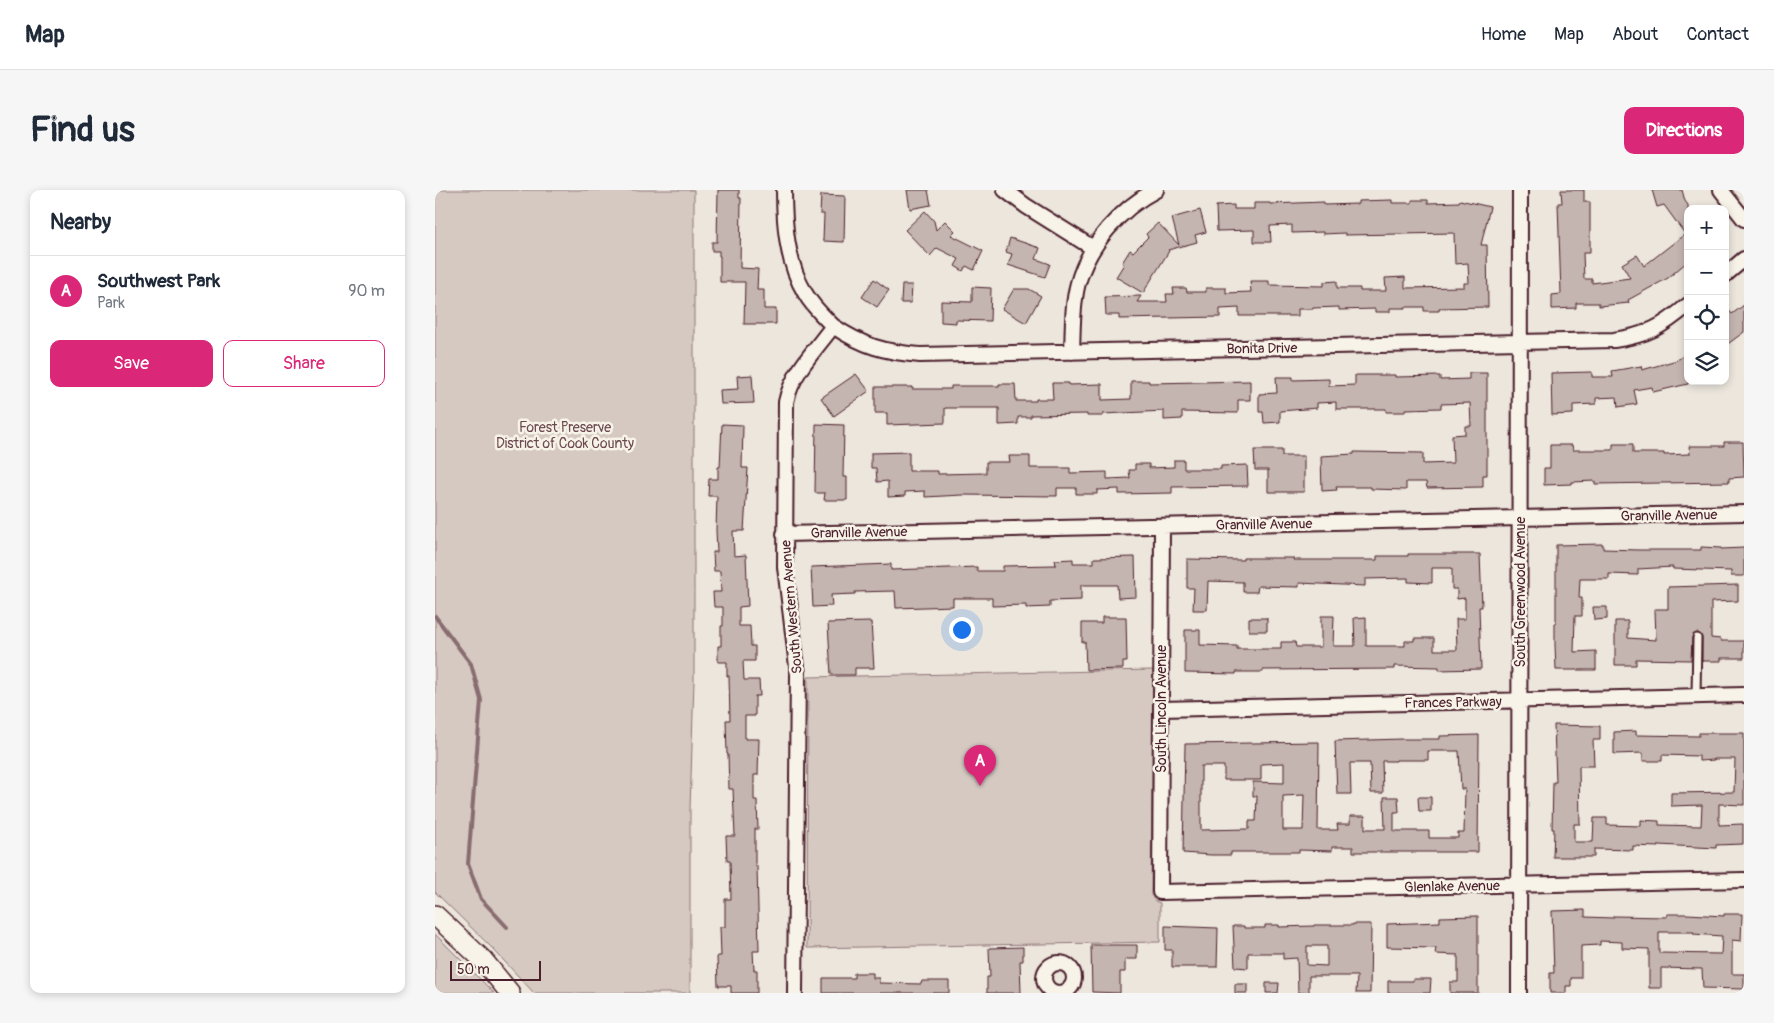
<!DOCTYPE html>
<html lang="en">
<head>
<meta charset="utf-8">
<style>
  :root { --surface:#fff; --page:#f6f6f7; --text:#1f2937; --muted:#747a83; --line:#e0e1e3; --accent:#db2777 }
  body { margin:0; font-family:Pangolin,sans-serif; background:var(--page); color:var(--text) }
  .controls { position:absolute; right:15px; top:15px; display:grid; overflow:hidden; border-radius:10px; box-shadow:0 2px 8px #0003 }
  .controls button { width:45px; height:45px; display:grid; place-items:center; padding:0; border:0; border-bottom:1px solid var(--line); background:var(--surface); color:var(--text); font:25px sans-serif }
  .scale { position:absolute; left:15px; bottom:12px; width:91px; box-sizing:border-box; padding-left:5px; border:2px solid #4a1f2b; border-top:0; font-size:14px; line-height:18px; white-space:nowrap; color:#4a1f2b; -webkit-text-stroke:4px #f7f3e8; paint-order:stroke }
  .you { position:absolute; left:526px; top:439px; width:18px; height:18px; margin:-12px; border:4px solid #fff; border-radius:50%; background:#1a73e8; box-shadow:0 0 0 8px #1a73e833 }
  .badge { display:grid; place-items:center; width:32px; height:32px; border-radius:50%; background:var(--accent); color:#fff; font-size:16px; font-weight:700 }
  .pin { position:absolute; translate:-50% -41px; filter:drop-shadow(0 1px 2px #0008) }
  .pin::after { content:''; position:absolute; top:26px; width:18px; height:15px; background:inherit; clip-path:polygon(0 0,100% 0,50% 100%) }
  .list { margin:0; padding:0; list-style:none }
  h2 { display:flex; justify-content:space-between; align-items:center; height:65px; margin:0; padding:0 20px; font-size:21px }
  h2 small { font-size:16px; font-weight:400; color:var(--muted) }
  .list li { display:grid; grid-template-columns:32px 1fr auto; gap:15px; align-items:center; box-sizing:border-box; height:70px; padding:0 20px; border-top:1px solid var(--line) }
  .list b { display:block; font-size:19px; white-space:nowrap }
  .list p { margin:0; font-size:16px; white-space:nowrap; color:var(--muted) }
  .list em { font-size:16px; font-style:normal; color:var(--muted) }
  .actions { display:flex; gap:10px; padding:15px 20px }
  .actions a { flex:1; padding:11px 0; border:1px solid var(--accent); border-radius:10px; text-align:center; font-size:18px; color:var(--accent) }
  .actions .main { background:var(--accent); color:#fff }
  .icon { flex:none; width:28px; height:28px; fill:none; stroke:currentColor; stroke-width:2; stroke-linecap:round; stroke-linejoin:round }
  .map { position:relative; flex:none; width:1309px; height:803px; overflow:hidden; border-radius:10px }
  header { display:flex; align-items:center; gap:30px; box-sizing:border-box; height:70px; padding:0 25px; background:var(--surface); border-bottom:1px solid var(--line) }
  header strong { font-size:24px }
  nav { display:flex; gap:28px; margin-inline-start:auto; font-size:18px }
  .intro { display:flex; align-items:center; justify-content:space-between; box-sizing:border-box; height:120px; padding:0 30px }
  h1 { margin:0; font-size:35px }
  .button { padding:12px 22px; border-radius:10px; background:var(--accent); color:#fff; font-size:18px; font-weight:700 }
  main { display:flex; gap:30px; padding:0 30px }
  aside { flex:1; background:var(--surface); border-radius:10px; box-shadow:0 2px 8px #0003 }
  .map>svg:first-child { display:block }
  .green { fill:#d5c9c2; stroke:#907476 }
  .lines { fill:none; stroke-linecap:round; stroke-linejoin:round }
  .stream { stroke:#896c6f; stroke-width:4 }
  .building { fill:#c4b5b0; stroke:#4a1f2b; fill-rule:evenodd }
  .service-casing { stroke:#4a1f2b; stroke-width:11 }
  .minor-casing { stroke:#4a1f2b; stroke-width:18 }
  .secondary-casing { stroke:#4a1f2b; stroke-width:22 }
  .service { stroke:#f7f3e8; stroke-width:7 }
  .minor { stroke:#f7f3e8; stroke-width:14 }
  .secondary { stroke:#f7f3e8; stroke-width:19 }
  .labels { text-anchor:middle; stroke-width:5; stroke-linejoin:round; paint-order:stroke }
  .street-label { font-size:14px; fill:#4a1f2b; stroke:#f7f3e8 }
  .park-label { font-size:14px; fill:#6d4a51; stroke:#f7f3e8 }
</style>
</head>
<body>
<header>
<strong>Map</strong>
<nav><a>Home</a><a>Map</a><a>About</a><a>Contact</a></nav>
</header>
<div class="intro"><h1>Find us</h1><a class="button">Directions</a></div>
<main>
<aside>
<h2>Nearby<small></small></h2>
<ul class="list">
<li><span class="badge">A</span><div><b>Southwest Park</b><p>Park</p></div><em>90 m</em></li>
</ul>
<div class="actions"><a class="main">Save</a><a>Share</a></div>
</aside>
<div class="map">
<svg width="1309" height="803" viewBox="0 0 1309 803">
  <rect width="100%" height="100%" fill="#ece6dd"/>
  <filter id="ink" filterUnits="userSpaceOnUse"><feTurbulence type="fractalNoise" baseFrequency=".02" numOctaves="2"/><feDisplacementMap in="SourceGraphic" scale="10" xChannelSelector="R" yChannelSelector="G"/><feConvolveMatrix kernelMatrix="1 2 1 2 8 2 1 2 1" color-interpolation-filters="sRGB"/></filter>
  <g filter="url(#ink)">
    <path class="green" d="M0,0H259V490L255,620V803H99L57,758L0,702Z
      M718,480L716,705L720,711L725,713V752L372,758L373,487Z
      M0,744L59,803H0Z"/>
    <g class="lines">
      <path class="stream" d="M0,426L36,474L46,510L33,674L46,709L72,737"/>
    </g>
    <path class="building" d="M283,0H304V8H306L305,78L323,79L322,100H329V119H341V134H309L310,92H285V66H284V61H277V52H282Z
      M472,0H493L496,15L475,19Z
      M1126,0H1149V12H1155V63H1148L1149,89H1157V93L1195,88L1187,74L1202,65L1209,76L1250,44L1229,15L1222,17L1217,0H1247L1250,11L1253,15V71L1233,88L1193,110L1194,113L1164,116V113H1141V118L1117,119V105L1126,104L1123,13H1127Z
      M386,5L410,6L409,52L388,51L389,24H385Z
      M957,10V13H977V10H993V13L1024,12L1025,10L1055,17L1046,55H1052L1053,117L1004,118V121H989V117H970V118H955V122H940V119L904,120V117L878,118V119H863V126H804V118L785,119V127L684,129V125H671L670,107L706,106L702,112H732L731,104H739L738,98H751L752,102H771V98H791V103L816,102L815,91H834V95L889,96V92L902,91V98H925V101H951L950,88L970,87V98L1029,97V93H1034L1033,73L1020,74L1019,43L910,45V43L888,44V42L857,43V35L835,36L836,52H819V40L782,41L781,16L799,15V19H819V13H835V14L889,12V15L923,14V11Z
      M765,20L771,42L760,45L762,52L733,60L734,61L708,103L681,87L689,74L687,73L695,60L698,62L713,47L711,44L723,33L744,55L737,28Z
      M490,21L499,31L501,40L510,31L520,41L516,45L548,61L539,80L531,76L528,81L520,76L524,69L502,58L495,66L470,40Z
      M575,48L605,58L601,69L615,74L610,87L573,75L577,64L571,62Z
      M439,89L454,100L442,117L427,107Z
      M467,95H477L476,113H466Z
      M537,97L556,98L555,131L521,130V133L506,132V111L537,112Z
      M579,99H594L606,106L591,133L567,119Z
      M1309,115V142L1290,156V116L1297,124Z
      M1253,163V194L1218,202L1217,197L1199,200L1202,214L1183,217L1182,207L1161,208V214L1138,215V224L1117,225L1116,183L1157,182V187H1178L1177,181L1206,176L1207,180L1242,170Z
      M1034,183H1052V285H1048V297L992,298L991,292H971V300L936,299V297H901L902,300L887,301L886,266L919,264V262L988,263V274L1018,273L1017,245L1030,244V236H1036L1035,213L1006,214V218L970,219V222H951V219H901V212L882,213V218L845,221V232L829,233L828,222H824V204L842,203L841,187H858V190L894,189V196L920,195V185H960V187L1005,186V190L1034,189Z
      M421,184L434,201L399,226L386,208Z
      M317,185L319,213L286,214L285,200L303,199L302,186Z
      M696,191H714V193L815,191V210H803V223L747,222V229L729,230V221L668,224V226H652V224L596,225V227H583V234L564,235V218H510V233L452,235V223H440V197H477V199H516V196H564V194H580L581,211H601V209H618L617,193H634V195L667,194V210L696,209Z
      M287,234L308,235L307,278H313L309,341H298L299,366L311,365L313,416L304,417V436H315L316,456H320V471H308L309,490H324L325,506H320V526H310V549H324L323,585H319V610H322L323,639H320V676H322L324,761H318L319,780H322V803H296V796H283L282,766H286L285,737H290V709H296L295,671H292L291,646H300L298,599H294L293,564H292L291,530H295L294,486H292V472H283V456H286V436H288V417H279L278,402H286L285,381H279L278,362H282L281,340L282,306H273L274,289H283V277H285Z
      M381,234L409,235L408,287H412V310H389L390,303H380Z
      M1289,252H1308L1309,287L1294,288V292L1160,294V291L1137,292V294L1109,295V278H1115V255H1137L1138,260H1178V254H1198V263H1229V265L1255,264L1254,256H1289Z
      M819,260H847V266H869V302H833V280H820Z
      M474,262V281H503V284L551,283V272H575L574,266H595V278H635V283L672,282V289L695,288L694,280H700V274H714V278L739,277V270H749V279H786V276L812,275L813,296L737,297V303L684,304V299L662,300V304H641V298H622V306L527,305L490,307V301L470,302V306L453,307V291L442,292L441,278H436V263Z
      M1168,354V359L1203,360H1266V357L1286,358V359L1309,358V386H1296V381L1238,379V377L1203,379V385L1174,384V389H1145L1144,408H1147V426H1140L1139,462L1161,461V480H1121L1120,455V434H1121V355Z
      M973,364H1045L1047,417H1044L1046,479L1004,480V477L959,476V479L828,480V482H801V484L750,483V440H765V455L802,456V459H846V452H860L861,457H886V426H899L898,456H920L919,428L931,427V456H970V451H979V448H999V460H1022L1021,429H1030V408L1022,409V399H1017V378H997V393L973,392V388L930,389V396L864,393V397L823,396L822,402H808V392L773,391L772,420H758L759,398H752V369L808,370V368H859L858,370H942V366H973Z
      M700,367L701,407L683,408L682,395H646V410L615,411V417L591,418V415L557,416V408H518V416L461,418L460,401L420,402V404L396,405L397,416L378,417L376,377L456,374V380L542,377V381H568V376L621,375L620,370L638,369V373H659V368Z
      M1303,395V411L1276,412V448L1286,449V451H1309V468H1286V471H1267V448L1265,444L1262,443L1257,447L1256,470L1201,469V475H1180V431H1193V448L1221,450L1220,419H1233V397Z
      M1158,417H1172V429L1159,430Z
      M667,427H691L692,472H688V479L651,480L650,452H647V433H667Z
      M814,428H832V441H814Z
      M436,432L439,478H420V485H396L393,433Z
      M1119,535L1165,536V550H1158L1159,576H1144L1145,634H1139V652H1158L1159,628H1172V635L1206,636V630L1224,631V635L1266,636L1267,615L1236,616V603L1299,602L1300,569H1279V570L1264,571V566L1227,565V571H1208V563L1179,564V542L1201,541V545L1264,546V543H1309V615L1284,614V635L1308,634V654L1281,655V658L1224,655V657L1198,656V660L1159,659V667H1118L1119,639H1117L1118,592H1121Z
      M1044,545L1043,662H918V657H897V661L864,660V662H796V665H776L748,663L750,554L884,552L883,640H903L902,634H915V626H930V639H950L949,607H963L964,622H959V641H994V648H1023V643H1029L1030,599H1026L1024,561H993V570H961V571H947L948,603H936L935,573H915L916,604H902L900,551L968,549H1005V546ZM849,573V593L818,592V606H822L821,631H814V639L766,640V576H789V590H826V574ZM869,605L868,640H848V606Z
      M983,607H996V621H984Z
      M1150,720V727L1178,728V726L1232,727V724H1252L1289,726V724H1307L1306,751L1297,750V784H1309V799L1268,798L1267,779L1226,778V798H1214V759L1187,758V752L1165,751V755L1146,756V788H1136V796H1131V803H1115V783H1119L1117,721ZM1224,742H1259L1258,744L1287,746L1286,764L1224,763Z
      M1043,726V803H1015V792H1023V765L1000,764L1001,758L952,757V734L1005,732V727Z
      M918,734H936L935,803H921L922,786H874V803H863L862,768L848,769V763H813V778L800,777L798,736H809V738H830V735H844V737L879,736V735H918ZM872,756H892V776L872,775Z
      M730,736L783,738L782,777H737V760H730Z
      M656,755H702V769H690V782H685V803L657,802Z
      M588,757V771H585L586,803H552V787H555L554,758Z
      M419,783H438V788H444V793L486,794L487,791H514V803H388V788H419Z
      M978,789H996L995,803H953V791H978Z
      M831,793H844L843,803H831Z
      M800,794H812V803H800Z"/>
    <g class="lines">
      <defs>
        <path id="service" d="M1261,506L1262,448"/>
        <path id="minor" d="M349,0C349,35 352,73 370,103C377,116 388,126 398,136C380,160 357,183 351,212L350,377L363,485L360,803
          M570,0L591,16L658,58
          M1286,0L1309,29
          M1290,85L1309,69
          M398,136C428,156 449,162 485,165L1179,150C1213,145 1227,137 1253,115
          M637,162C638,139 637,115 643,93C654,54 686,18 721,0
          M727,336L725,702L1309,690
          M349,344L1309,323
          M726,519L1309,505
          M609 788a15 15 0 1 1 30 0a15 15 0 1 1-30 0Z
          M1084,803L1085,0"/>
        <path id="secondary" d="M0,725L48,770L75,803"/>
      </defs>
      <use href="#service" class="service-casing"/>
      <use href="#minor" class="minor-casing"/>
      <use href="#secondary" class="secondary-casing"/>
      <use href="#service" class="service"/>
      <use href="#minor" class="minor"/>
      <use href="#secondary" class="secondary"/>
    </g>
  </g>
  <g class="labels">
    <g class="street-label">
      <text transform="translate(827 158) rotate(-1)" y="5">Bonita Drive</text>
      <text transform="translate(1234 325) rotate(-1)" y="5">Granville Avenue</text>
      <text transform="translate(829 334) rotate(-1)" y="5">Granville Avenue</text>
      <text transform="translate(424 342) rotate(-1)" y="5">Granville Avenue</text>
      <text transform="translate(1085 402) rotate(-90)" y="5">South Greenwood Avenue</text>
      <text transform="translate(356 417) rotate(-95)" y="5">South Western Avenue</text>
      <text transform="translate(1018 512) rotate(-1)" y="5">Frances Parkway</text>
      <text transform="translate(726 519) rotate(-90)" y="5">South Lincoln Avenue</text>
      <text transform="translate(1017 696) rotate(-1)" y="5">Glenlake Avenue</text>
    </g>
    <g class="park-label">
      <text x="130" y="242">Forest Preserve<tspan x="130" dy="16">District of Cook County</tspan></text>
    </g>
  </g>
</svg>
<div class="controls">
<button>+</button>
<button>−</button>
<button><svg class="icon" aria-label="locate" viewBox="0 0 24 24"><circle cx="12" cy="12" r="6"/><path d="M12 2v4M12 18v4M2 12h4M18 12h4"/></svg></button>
<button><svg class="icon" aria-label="layers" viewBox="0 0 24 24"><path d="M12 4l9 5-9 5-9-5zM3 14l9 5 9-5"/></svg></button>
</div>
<div class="scale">50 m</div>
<div class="you"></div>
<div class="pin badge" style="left:545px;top:596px">A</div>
</div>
</main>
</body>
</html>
